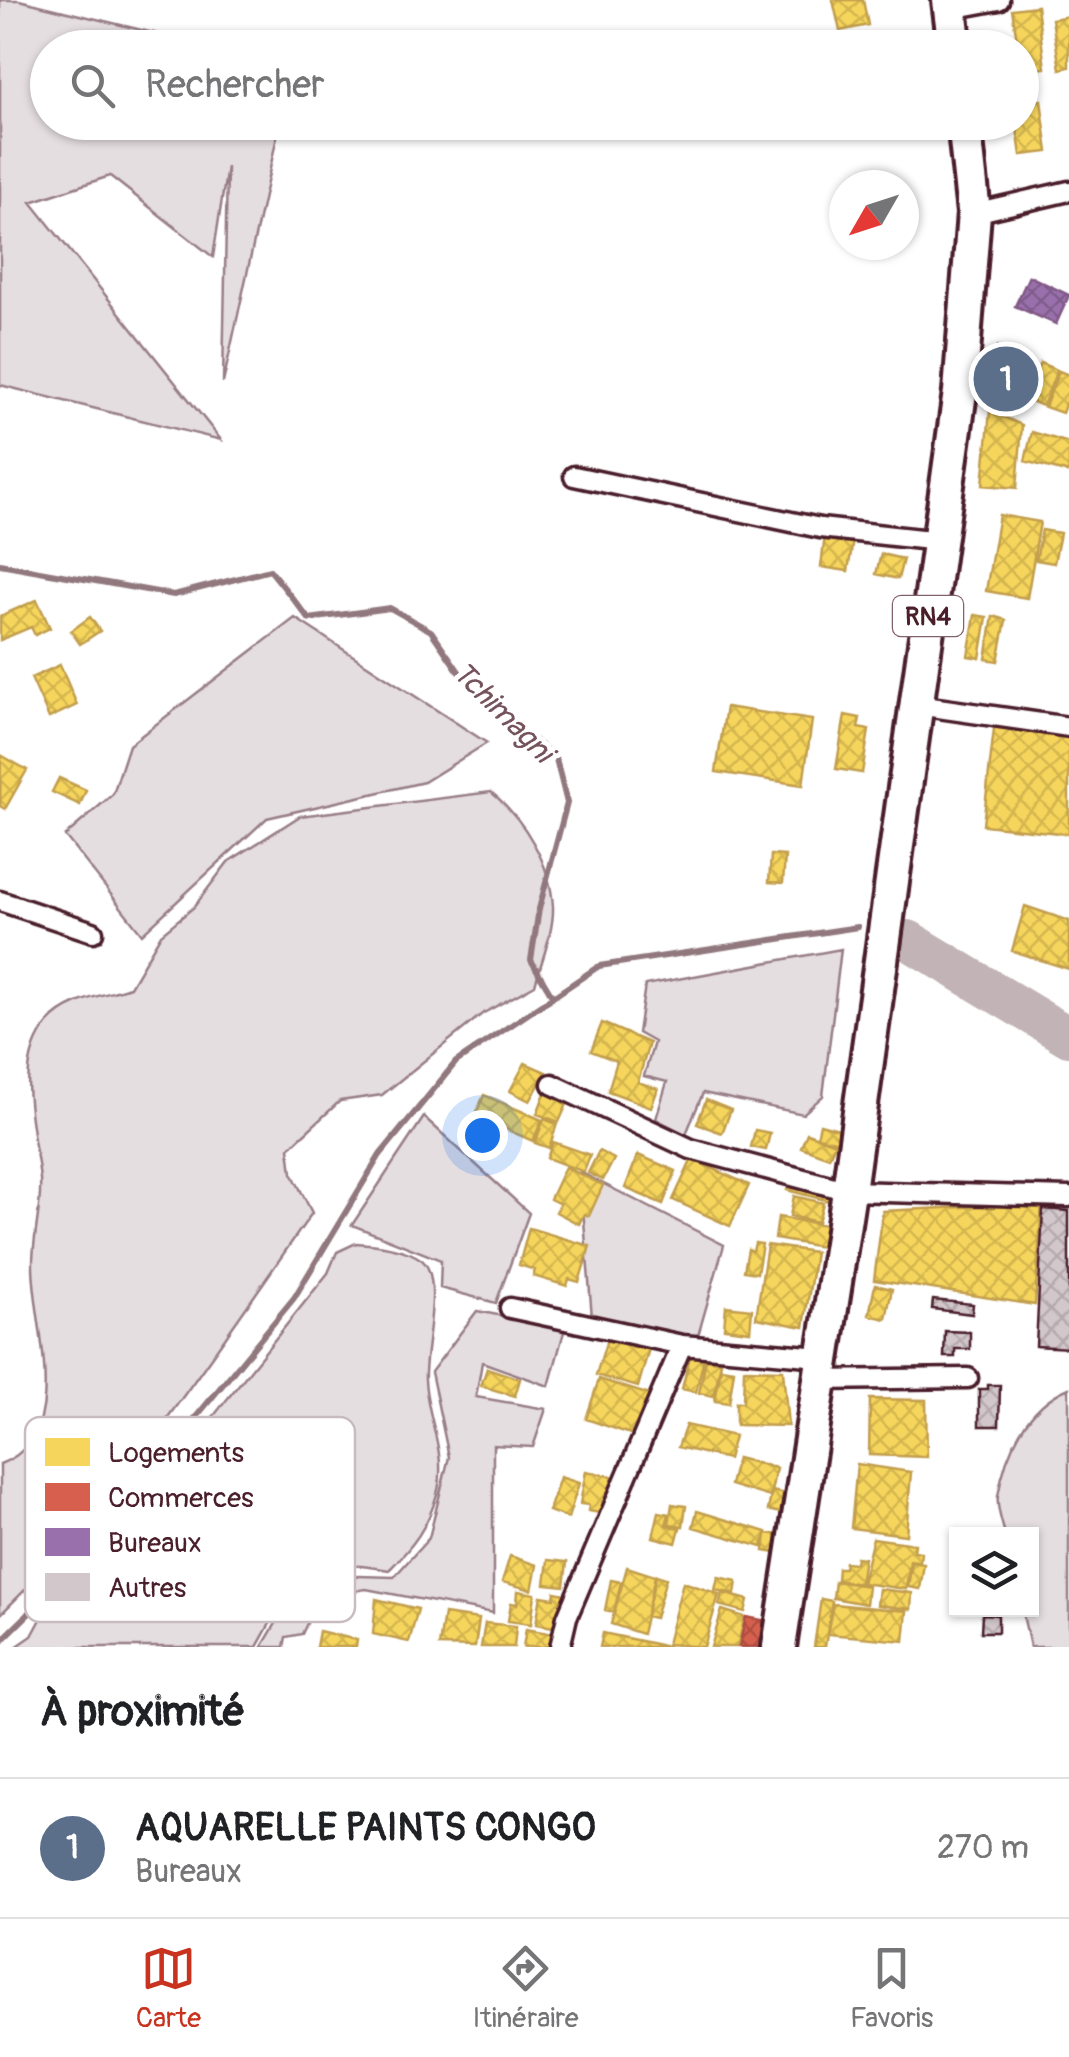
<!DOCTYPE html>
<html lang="fr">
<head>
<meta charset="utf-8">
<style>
  :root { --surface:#fff; --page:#f6f6f6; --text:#202124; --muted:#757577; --line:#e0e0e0; --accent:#c8321e }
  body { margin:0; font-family:Pangolin,sans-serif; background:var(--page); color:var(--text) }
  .controls { position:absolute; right:30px; bottom:30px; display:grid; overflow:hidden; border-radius:0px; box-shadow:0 2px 8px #0004 }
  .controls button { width:90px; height:90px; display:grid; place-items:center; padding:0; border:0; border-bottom:2px solid var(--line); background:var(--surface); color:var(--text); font:50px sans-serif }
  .compass { position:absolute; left:829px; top:170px; width:90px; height:90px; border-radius:50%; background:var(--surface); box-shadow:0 2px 8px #0004; rotate:231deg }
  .you { position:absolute; left:482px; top:1135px; width:35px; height:35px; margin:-25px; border:8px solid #fff; border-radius:50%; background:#1a73e8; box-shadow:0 0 0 15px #1a73e833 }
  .badge { display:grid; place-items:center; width:65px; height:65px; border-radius:50%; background:var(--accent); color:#fff; font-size:32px; font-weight:700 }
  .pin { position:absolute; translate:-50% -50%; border:5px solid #fff; box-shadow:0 2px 10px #0006 }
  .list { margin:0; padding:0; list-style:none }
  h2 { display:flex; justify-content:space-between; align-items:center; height:130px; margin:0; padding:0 40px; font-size:42px }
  h2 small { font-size:32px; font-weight:400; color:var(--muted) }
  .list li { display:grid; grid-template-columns:65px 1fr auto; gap:30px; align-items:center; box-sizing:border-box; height:140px; padding:0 40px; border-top:2px solid var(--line) }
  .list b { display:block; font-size:38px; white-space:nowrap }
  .list p { margin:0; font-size:32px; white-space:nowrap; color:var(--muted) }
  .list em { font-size:32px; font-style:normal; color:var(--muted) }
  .icon { flex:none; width:55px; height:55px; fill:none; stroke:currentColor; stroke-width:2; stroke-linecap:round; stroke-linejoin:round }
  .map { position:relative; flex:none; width:1069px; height:1647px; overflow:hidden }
  .search { position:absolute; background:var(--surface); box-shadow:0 2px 8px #0004; left:30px; right:30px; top:30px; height:110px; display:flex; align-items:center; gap:25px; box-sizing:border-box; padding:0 35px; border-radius:55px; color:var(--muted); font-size:38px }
  .sheet { height:270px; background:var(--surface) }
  nav { display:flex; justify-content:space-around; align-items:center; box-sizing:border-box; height:140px; border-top:2px solid var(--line); background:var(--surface); font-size:28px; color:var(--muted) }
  nav a { display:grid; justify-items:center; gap:5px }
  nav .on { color:var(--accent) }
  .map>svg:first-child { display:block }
  .green { fill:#e5dee0; stroke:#987e86; stroke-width:2.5 }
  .homes { fill:url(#homes-cross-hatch); stroke:#c29e4d; stroke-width:2.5 }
  .shops { fill:url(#shops-cross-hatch); stroke:#ac4c43; stroke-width:2.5 }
  .offices { fill:url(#offices-cross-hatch); stroke:#815885; stroke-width:2.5 }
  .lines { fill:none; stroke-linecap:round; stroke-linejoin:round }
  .stream { stroke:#91787e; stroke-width:6 }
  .river { stroke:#c1b3b6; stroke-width:40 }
  .building { fill:url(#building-cross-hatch); stroke:#4a1f2b; stroke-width:2.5 }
  .street-casing { stroke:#4a1f2b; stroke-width:25 }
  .highway-casing { stroke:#4a1f2b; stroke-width:40 }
  .street { stroke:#fff; stroke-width:18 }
  .highway { stroke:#fff; stroke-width:32 }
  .labels { text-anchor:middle; stroke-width:10; stroke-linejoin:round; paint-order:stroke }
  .shield { fill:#fff; stroke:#80626b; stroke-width:2.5 }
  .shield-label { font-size:25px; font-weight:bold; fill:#4a1f2b }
  .water-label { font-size:30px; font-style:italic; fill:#74535c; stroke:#fff }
  .key { fill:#fff; stroke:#c9bcbf; stroke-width:2.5 }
  .key-label { font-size:28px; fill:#4a1f2b }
</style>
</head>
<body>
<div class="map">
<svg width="1069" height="1647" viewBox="0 0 1069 1647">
  <defs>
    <pattern id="homes-cross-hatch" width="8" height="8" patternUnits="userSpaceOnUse" patternTransform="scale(2.5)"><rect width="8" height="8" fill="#f6d55c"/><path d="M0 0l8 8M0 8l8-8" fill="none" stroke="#d4b650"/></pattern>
    <pattern id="shops-cross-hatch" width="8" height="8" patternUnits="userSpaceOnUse" patternTransform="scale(2.5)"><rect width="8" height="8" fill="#d6604d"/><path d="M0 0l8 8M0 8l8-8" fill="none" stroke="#b04f40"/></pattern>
    <pattern id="offices-cross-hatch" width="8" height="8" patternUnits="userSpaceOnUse" patternTransform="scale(2.5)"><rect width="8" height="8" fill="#9970ab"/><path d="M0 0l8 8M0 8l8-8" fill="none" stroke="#7f5b8b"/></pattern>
    <pattern id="building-cross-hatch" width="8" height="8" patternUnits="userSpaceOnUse" patternTransform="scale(2.5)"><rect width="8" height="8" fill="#d2c7cb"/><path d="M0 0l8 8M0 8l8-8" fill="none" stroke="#b6aaae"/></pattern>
  </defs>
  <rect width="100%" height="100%" fill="#fff"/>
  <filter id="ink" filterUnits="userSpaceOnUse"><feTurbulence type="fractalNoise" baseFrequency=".01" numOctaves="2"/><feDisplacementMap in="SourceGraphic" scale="20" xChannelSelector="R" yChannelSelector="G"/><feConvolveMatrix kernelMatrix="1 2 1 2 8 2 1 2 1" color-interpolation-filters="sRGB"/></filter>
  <g filter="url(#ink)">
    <path class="green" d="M0,0H19L211,47L48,48V122L280,123L223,383L227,167L213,257L110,176L31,202L221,440L0,385Z
      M295,618L487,743L424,782L267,818L142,934L65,836L113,794L129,745Z
      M491,792C524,819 551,864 553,907C554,931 541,962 535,985L482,1014L382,1095L340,1101L289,1148L292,1173L312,1213C215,1351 121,1497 0,1615V1464C76,1436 32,1324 33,1263C33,1235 42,1207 40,1179C35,1131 12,1065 48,1023C67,1000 102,996 130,987L161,934L194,907L228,862L300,816Z
      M841,949L823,1096L803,1114L703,1093L686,1134L656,1119L667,1082L644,1076L654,1042L638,1033L645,985Z
      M424,1117L529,1213L496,1303L440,1288L441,1260L352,1225Z
      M580,1172L724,1245L697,1339L592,1317Z
      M356,1243C375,1244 407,1248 422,1260C444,1278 423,1352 425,1380C427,1419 448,1454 437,1494C428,1527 413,1546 389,1570C299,1554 298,1575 257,1647H16L32,1636L54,1595L149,1497L328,1273L337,1252Z
      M477,1311L565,1328L549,1386L482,1362L476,1397L546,1409L533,1447L493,1445V1613L366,1589L327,1595L323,1575L394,1577L429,1538L449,1457L431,1372Z
      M1069,1388V1647H1030L1022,1610H1032V1534H1005C1002,1523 996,1507 998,1496C1005,1452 1027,1405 1069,1388Z
      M295,1591L318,1600L302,1634L286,1637L284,1647H262Z"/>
    <path class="homes" d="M833,0H863L868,25L840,31Z
      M1037,6L1045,68L1022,71L1012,9Z
      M1069,16V67L1060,69L1052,19Z
      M1041,100L1048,152L1021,155L1016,122H1022V103Z
      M1040,363L1057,370L1043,406L1026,399Z
      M1059,371L1069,375V394L1062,413L1045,407Z
      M990,411L1022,425L1017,488L983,485Z
      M1032,432L1069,443V473L1025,461Z
      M999,515L1040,522L1027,598L986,591Z
      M1042,530L1060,533L1054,563L1036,560Z
      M825,535L853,540L848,571L821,567Z
      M881,554L903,559L898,579L876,574Z
      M37,600L50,628L35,635L31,627L0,640V616Z
      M975,615L987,617L980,658L968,656Z
      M993,616L1006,620L998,661L986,659Z
      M90,617L100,631L80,644L71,631Z
      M60,665L77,705L49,718L31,678Z
      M726,707L812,720L803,785L716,772Z
      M845,715L860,718L858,728L869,730L862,773L836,769Z
      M995,720L1069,730V834L983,825Z
      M1,755L27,770L5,809L0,806Z
      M59,778L86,790L80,805L52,792Z
      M771,855L785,856L783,883L769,882Z
      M1025,906L1069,921V969L1012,951Z
      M602,1023L649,1043L638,1082L658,1089L651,1107L608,1091L617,1061L591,1051Z
      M525,1063L546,1072L530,1101L510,1091Z
      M548,1085L571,1095L559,1122L537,1114Z
      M484,1095L542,1120L533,1141L475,1116Z
      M706,1100L731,1110L722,1133L697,1124Z
      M544,1119L557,1124L549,1148L535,1143Z
      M820,1124L842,1130L839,1142L817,1137Z
      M755,1130L770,1133L766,1150L751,1147Z
      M807,1133L835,1143L829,1157L801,1147Z
      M553,1142L590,1155L584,1172L547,1158Z
      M599,1151L614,1159L603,1180L588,1173Z
      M638,1155L676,1171L663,1204L625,1188Z
      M692,1159L749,1185L730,1226L673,1200Z
      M565,1167L603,1185L589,1216L584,1214L579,1224L556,1212L560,1204L550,1199Z
      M792,1173L835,1179L829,1201L787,1190Z
      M794,1196L823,1203L818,1222L790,1216Z
      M1042,1203L1035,1305L874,1280L883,1211Z
      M778,1217L826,1225L822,1247L775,1239Z
      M529,1228L590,1246L579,1282L569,1279L567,1286L533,1276L535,1270L519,1265Z
      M755,1243L762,1244L757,1273L744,1271L748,1249L753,1251Z
      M767,1245L815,1252L804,1327L756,1318Z
      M875,1285L892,1289L886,1319L869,1315Z
      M726,1306L752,1309L750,1331L724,1328Z
      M609,1333L650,1345L638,1387L596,1375Z
      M690,1356L704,1358L696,1392L682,1389Z
      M706,1359L721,1362L714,1396L699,1393Z
      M487,1368L520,1379L515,1396L481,1386Z
      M721,1368L734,1370L729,1403L715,1401Z
      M744,1369L783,1370L788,1426L736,1425V1402H743Z
      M599,1379L650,1395L636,1436L586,1419Z
      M870,1399L926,1400L927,1457L869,1455Z
      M686,1425L734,1436L728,1459L678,1447Z
      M737,1458L776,1468L770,1497L730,1485Z
      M857,1464L911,1472L906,1535L851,1528Z
      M586,1471L624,1479L607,1514L588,1511L589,1505L580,1504Z
      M560,1477L579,1483L568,1518L549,1511Z
      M772,1491L789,1495L785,1514L768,1510Z
      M672,1504L686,1506L683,1526L669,1524Z
      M697,1511L767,1532L762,1547L693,1527Z
      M659,1512L669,1514L666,1525L680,1528L676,1543L653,1537Z
      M766,1533L784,1535L781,1554L764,1551Z
      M873,1538L915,1544L914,1551L921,1552L920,1562L910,1561L906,1589L862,1583Z
      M510,1556L537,1565L532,1590L502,1582Z
      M856,1557L864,1558L860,1584L837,1580L838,1568H844L845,1562L855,1563Z
      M548,1560L567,1562L564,1586L545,1584Z
      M912,1562L924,1564L920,1589L908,1587Z
      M627,1567L655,1576L642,1634L611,1624Z
      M656,1575L666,1578L655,1618L646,1616Z
      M718,1577L737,1581L735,1594L715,1590Z
      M611,1580L621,1582L614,1612L605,1610Z
      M835,1581L868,1586L866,1604L833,1598Z
      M683,1582L719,1594L704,1647L667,1644Z
      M879,1589L912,1593L911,1609L877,1605Z
      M518,1591L535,1594L531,1624L508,1621L511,1603L517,1604Z
      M555,1592L570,1595L565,1629L536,1624L541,1596L554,1598Z
      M722,1593L748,1600L745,1612L719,1605Z
      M376,1599L418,1609L409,1642L373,1634Z
      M821,1599L832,1601L825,1647H814Z
      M833,1604L907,1611L904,1641L827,1634Z
      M722,1610L745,1617L737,1647H711Z
      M444,1614L479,1619L475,1647L439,1646Z
      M485,1623L516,1626L514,1647H481Z
      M526,1629L559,1635L556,1647H523Z
      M319,1631L357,1640L356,1647H316Z
      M603,1633L669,1647H600Z"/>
    <path class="shops" d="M746,1617L772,1622L767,1647H739Z"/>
    <path class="offices" d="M1029,276L1069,295L1056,324L1015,306Z
      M997,347L1028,359L1021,404L983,394Z"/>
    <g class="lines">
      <path class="stream" d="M0,564L174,595L270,570L309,619L390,608L431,631L464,679L556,759L567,803L539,909L531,960L553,997L599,966L858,927
        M0,1642L57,1586L294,1298L380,1155L456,1062L553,997"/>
      <path class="river" d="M908,940L1069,1037"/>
    </g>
    <path class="building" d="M1043,1209L1069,1211V1348L1036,1346Z
      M933,1300L973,1304L972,1314L932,1309Z
      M945,1331L970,1332V1349H955V1357H944Z
      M988,1385H1000L999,1426H979V1389H988Z
      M982,1614L998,1615V1632H981Z"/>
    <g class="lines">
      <defs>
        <path id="street" d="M951,9L999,0
          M974,213L1069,191
          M574,476L820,528L939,541
          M917,705L1069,727
          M0,901L93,932
          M552,1084L691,1149L849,1191L1069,1197
          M510,1308L682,1345L821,1357
          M818,1380L968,1378
          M560,1647L567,1617L682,1345"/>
        <path id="highway" d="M949,0L955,48
          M779,1647L849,1191L960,392L974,213L964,122"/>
      </defs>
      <use href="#street" class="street-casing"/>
      <use href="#highway" class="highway-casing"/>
      <use href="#street" class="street"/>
      <use href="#highway" class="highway"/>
    </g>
  </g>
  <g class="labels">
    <rect class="shield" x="893" y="596" width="70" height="40" rx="8"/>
    <g class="shield-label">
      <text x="928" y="625">RN4</text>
    </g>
    <g class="water-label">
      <text transform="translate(503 712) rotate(45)" y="10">Tchimagni</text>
    </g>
  </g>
  <rect x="25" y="1417" width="330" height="205" rx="15" class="key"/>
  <rect x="45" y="1438" width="45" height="28" fill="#f6d55c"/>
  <rect x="45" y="1483" width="45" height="28" fill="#d6604d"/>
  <rect x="45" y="1528" width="45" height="28" fill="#9970ab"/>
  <rect x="45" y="1573" width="45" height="28" fill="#d2c7cb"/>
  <g class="key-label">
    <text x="108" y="1462">Logements</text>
    <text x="108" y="1507">Commerces</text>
    <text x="108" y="1552">Bureaux</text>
    <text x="108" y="1597">Autres</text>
  </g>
</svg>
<div class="controls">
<button><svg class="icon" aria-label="layers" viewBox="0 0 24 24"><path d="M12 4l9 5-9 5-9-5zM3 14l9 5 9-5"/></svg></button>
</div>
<svg class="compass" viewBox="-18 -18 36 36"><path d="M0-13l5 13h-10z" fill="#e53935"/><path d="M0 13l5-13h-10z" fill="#757577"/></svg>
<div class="you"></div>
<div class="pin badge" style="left:1006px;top:379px;background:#5c6f8a">1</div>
<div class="search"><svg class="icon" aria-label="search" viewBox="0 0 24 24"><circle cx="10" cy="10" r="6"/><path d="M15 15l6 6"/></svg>Rechercher</div>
</div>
<section class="sheet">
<h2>À proximité<small></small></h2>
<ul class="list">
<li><span class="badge" style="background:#5c6f8a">1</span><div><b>AQUARELLE PAINTS CONGO</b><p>Bureaux</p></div><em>270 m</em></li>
</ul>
</section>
<nav>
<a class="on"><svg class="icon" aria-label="map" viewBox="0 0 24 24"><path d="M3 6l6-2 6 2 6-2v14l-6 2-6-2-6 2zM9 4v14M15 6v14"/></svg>Carte</a>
<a><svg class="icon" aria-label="directions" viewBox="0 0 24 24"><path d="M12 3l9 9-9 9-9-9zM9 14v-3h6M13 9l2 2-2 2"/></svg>Itinéraire</a>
<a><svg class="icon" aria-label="saved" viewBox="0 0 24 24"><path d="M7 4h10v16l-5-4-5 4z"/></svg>Favoris</a>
</nav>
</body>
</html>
